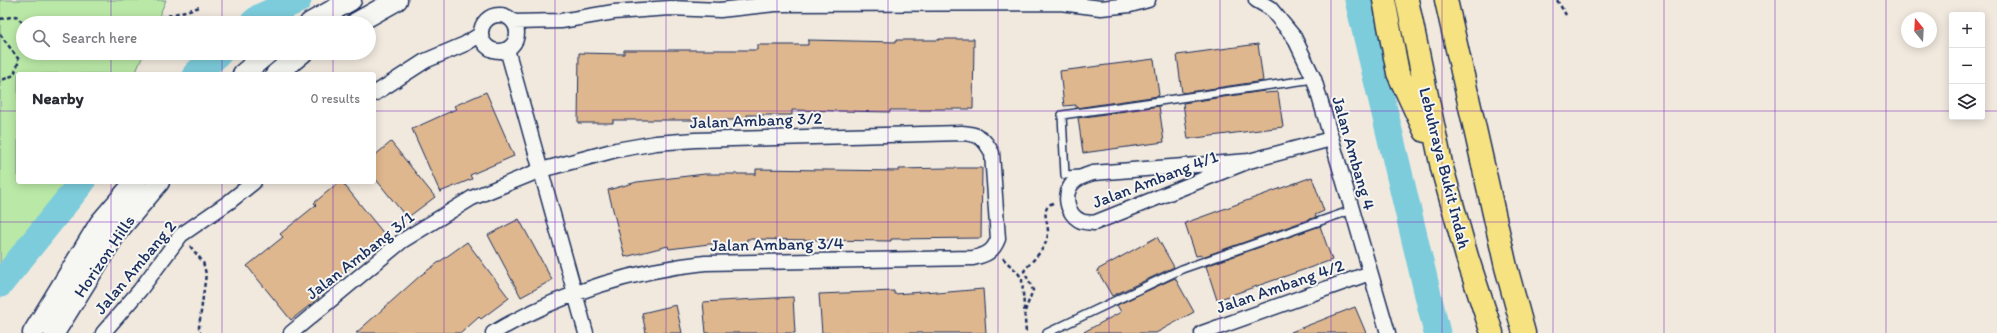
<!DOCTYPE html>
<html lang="en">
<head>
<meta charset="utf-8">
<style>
  :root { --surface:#fff; --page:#f7f7f7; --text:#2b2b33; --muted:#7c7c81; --line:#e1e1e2 }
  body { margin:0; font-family:Itim,sans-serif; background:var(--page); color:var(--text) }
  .controls { position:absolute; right:12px; top:12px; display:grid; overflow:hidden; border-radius:4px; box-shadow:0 2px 10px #0003 }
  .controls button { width:36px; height:36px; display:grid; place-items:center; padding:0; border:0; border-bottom:1px solid var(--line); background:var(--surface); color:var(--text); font:20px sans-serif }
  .compass { position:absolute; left:1901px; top:12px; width:36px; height:36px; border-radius:50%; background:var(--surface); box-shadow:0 2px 10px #0003; rotate:342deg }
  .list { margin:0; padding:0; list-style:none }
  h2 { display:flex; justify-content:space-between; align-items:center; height:52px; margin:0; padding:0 16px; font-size:17px }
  h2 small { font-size:13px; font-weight:400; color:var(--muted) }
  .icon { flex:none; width:22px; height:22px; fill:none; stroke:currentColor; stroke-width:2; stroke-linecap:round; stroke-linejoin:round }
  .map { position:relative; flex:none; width:1997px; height:333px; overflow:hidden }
  .search { position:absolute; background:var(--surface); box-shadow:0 2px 10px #0003; left:16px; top:16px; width:360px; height:44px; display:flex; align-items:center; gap:10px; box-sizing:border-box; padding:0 14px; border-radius:22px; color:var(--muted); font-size:15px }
  .panel { position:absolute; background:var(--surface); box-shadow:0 2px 10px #0003; left:16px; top:72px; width:360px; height:112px; border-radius:4px }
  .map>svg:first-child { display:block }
  .green { fill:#bae9a7; stroke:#6a8c82 }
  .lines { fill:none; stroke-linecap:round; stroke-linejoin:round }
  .river { stroke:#7dccdb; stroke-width:27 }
  .building { fill:#dfb78f; stroke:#1b2f5e }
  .lane-casing { stroke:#1b2f5e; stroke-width:10 }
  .street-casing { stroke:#1b2f5e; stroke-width:17 }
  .secondary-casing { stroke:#1b2f5e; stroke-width:23 }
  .highway-casing { stroke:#1b2f5e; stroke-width:25 }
  .path { stroke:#1b2f5e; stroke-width:2.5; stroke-dasharray:4 3; stroke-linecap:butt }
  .lane { stroke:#f6f6f2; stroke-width:7 }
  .street { stroke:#f6f6f2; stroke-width:14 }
  .secondary { stroke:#f6f6f2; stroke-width:20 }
  .highway { stroke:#f7e281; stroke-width:22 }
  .grid { fill:none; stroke:#7b2cbf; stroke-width:1; stroke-opacity:0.55 }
  .labels { text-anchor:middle; stroke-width:4; stroke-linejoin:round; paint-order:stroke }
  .street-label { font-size:17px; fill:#1b2f5e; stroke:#f6f6f2 }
</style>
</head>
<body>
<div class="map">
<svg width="1997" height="333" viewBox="0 0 1997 333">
  <rect width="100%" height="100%" fill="#f1e9de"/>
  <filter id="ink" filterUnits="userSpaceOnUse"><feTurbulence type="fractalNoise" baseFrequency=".025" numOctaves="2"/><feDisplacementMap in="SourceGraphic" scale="8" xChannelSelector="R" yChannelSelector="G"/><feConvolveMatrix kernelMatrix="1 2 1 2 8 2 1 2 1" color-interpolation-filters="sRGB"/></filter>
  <g filter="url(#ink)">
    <path class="green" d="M0,0H166L156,23H23V53H144L135,74H18V182H82L0,284Z"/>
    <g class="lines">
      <path class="river" d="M1358,0L1437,333
        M253,23L260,17L298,0
        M196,74L219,53
        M0,284L82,182"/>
    </g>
    <path class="building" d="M939,39H974L973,109H931V110H890V112L792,110V115H747V120H613V123H578L579,53L624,54V50H757V45H808V40L896,42V40H939Z
      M1258,44L1263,81L1182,93L1177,55Z
      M1154,59L1159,95L1158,96L1076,108V105L1064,106L1060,71Z
      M1264,91L1265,93L1278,92L1283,127L1188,139L1183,103Z
      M486,92L514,156L470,175L472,179L440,192L412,129L456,109L454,106Z
      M1159,106L1164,142L1083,153L1078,118Z
      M391,142L435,197L407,218L374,177V156Z
      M947,168H982L981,238L891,239V241L747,239V244H709L669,249L668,246L625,257L608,190L637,182L705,174H756V169L899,171V169Z
      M1312,177L1324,211L1315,215L1316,217L1202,257V255L1196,256L1185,223Z
      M339,182H342L385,235L349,264L351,267L316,295L319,298L291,320L247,266L283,237L280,234L316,205L314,203Z
      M519,219L552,280L521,297L488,235Z
      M1320,226L1332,260L1217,300L1206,266Z
      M1157,237L1174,267L1112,296L1097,270Z
      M467,242L509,298L481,319L479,317L461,333H356L421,275Z
      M1175,278L1194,312L1156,333H1082L1121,312L1117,305Z
      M983,289L986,333H822L819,294L894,291V294L937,291V293Z
      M793,297L795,333H706L703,302Z
      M676,305L682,333H646L642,313Z
      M1355,307L1366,333H1291V332Z"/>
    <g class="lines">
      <defs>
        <path id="lane" d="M1081,174L1065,175L1062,115L1314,79
          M1047,333L1182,269L1352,210"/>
        <path id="street" d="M1256,0L1270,8L1294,37L1314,79L1388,333
          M481 33a18 18 0 1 1 36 0a18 18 0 1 1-36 0Z
          M513,22L561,21L614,12L670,8L720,10L775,4L1060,3L1101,8L1130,5L1148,0
          M507,49L586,333
          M374,94L425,61L465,44L481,34
          M1249,161L1094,223C1090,222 1085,223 1081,221C1066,214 1062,192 1075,181C1080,177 1087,175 1093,173L1249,161L1331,139
          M103,333L140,290L181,235L229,202L254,182
          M291,333L402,241L472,198L541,170L616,150L656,143L695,140L962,133C979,134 984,138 992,153L998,239C993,252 986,255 973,258L705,263C629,271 559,294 493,333
          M1202,333L1370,273"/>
        <path id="secondary" d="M310,23L351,0
          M356,23L397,0
          M243,74L268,53
          M276,74L302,53
          M33,333L100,223L135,182
          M54,333L116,233L159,182"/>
        <path id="highway" d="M1384,0L1398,73L1425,131
          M1407,0L1442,168L1467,257L1492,333
          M1446,0L1506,267L1524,333"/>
      </defs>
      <use href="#lane" class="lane-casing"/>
      <use href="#street" class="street-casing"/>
      <use href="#secondary" class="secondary-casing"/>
      <use href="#highway" class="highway-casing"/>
      <path class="path" d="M1557,0L1566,15
        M0,19L16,16L23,23
        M141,23L200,7
        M0,34L19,60L14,75L0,81
        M190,246L203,262L206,274L199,327L200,333
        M1003,258C1009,266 1019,271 1022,280L1026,333
        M1025,311L1033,290L1024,271C1033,259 1048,248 1048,232C1048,219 1039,208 1055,202"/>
      <use href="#lane" class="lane"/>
      <use href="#street" class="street"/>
      <use href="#secondary" class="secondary"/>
      <use href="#highway" class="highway"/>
    </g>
  </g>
  <path class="grid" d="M111,0V23M222,0V23M333,0V23M444,0V333M555,0V333M666,0V333M777,0V333M888,0V333M998,0V333M1109,0V333M1220,0V333M1331,0V333M1442,0V333M1553,0V333M1664,0V333M1775,0V333M1886,0V333M111,53V74M222,53V74M333,53V74M0,111H18M374,111H1952M1982,111H1997M111,182V333M222,182V333M333,182V333M0,222H1997"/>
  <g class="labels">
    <g class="street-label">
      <text transform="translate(756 120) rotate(-2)" y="6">Jalan Ambang 3/2</text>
      <text transform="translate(1354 153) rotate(74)" y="6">Jalan Ambang 4</text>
      <text transform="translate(1445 168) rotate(76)" y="6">Lebuhraya Bukit Indah</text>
      <text transform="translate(1155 179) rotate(-21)" y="6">Jalan Ambang 4/1</text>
      <text transform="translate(777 244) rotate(-1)" y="6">Jalan Ambang 3/4</text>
      <text transform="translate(360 255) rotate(-38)" y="6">Jalan Ambang 3/1</text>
      <text transform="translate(104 256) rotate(-56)" y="6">Horizon Hills</text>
      <text transform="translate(135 267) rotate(-50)" y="6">Jalan Ambang 2</text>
      <text transform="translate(1280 286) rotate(-19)" y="6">Jalan Ambang 4/2</text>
    </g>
  </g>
</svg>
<div class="controls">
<button>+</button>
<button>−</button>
<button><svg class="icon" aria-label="layers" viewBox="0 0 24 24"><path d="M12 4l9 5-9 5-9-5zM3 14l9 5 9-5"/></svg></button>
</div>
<svg class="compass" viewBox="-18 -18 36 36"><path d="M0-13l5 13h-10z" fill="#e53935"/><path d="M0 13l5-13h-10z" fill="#7c7c81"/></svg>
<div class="search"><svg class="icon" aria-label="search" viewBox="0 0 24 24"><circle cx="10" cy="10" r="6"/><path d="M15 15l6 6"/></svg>Search here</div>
<section class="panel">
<h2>Nearby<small>0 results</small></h2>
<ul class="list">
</ul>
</section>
</div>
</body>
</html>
